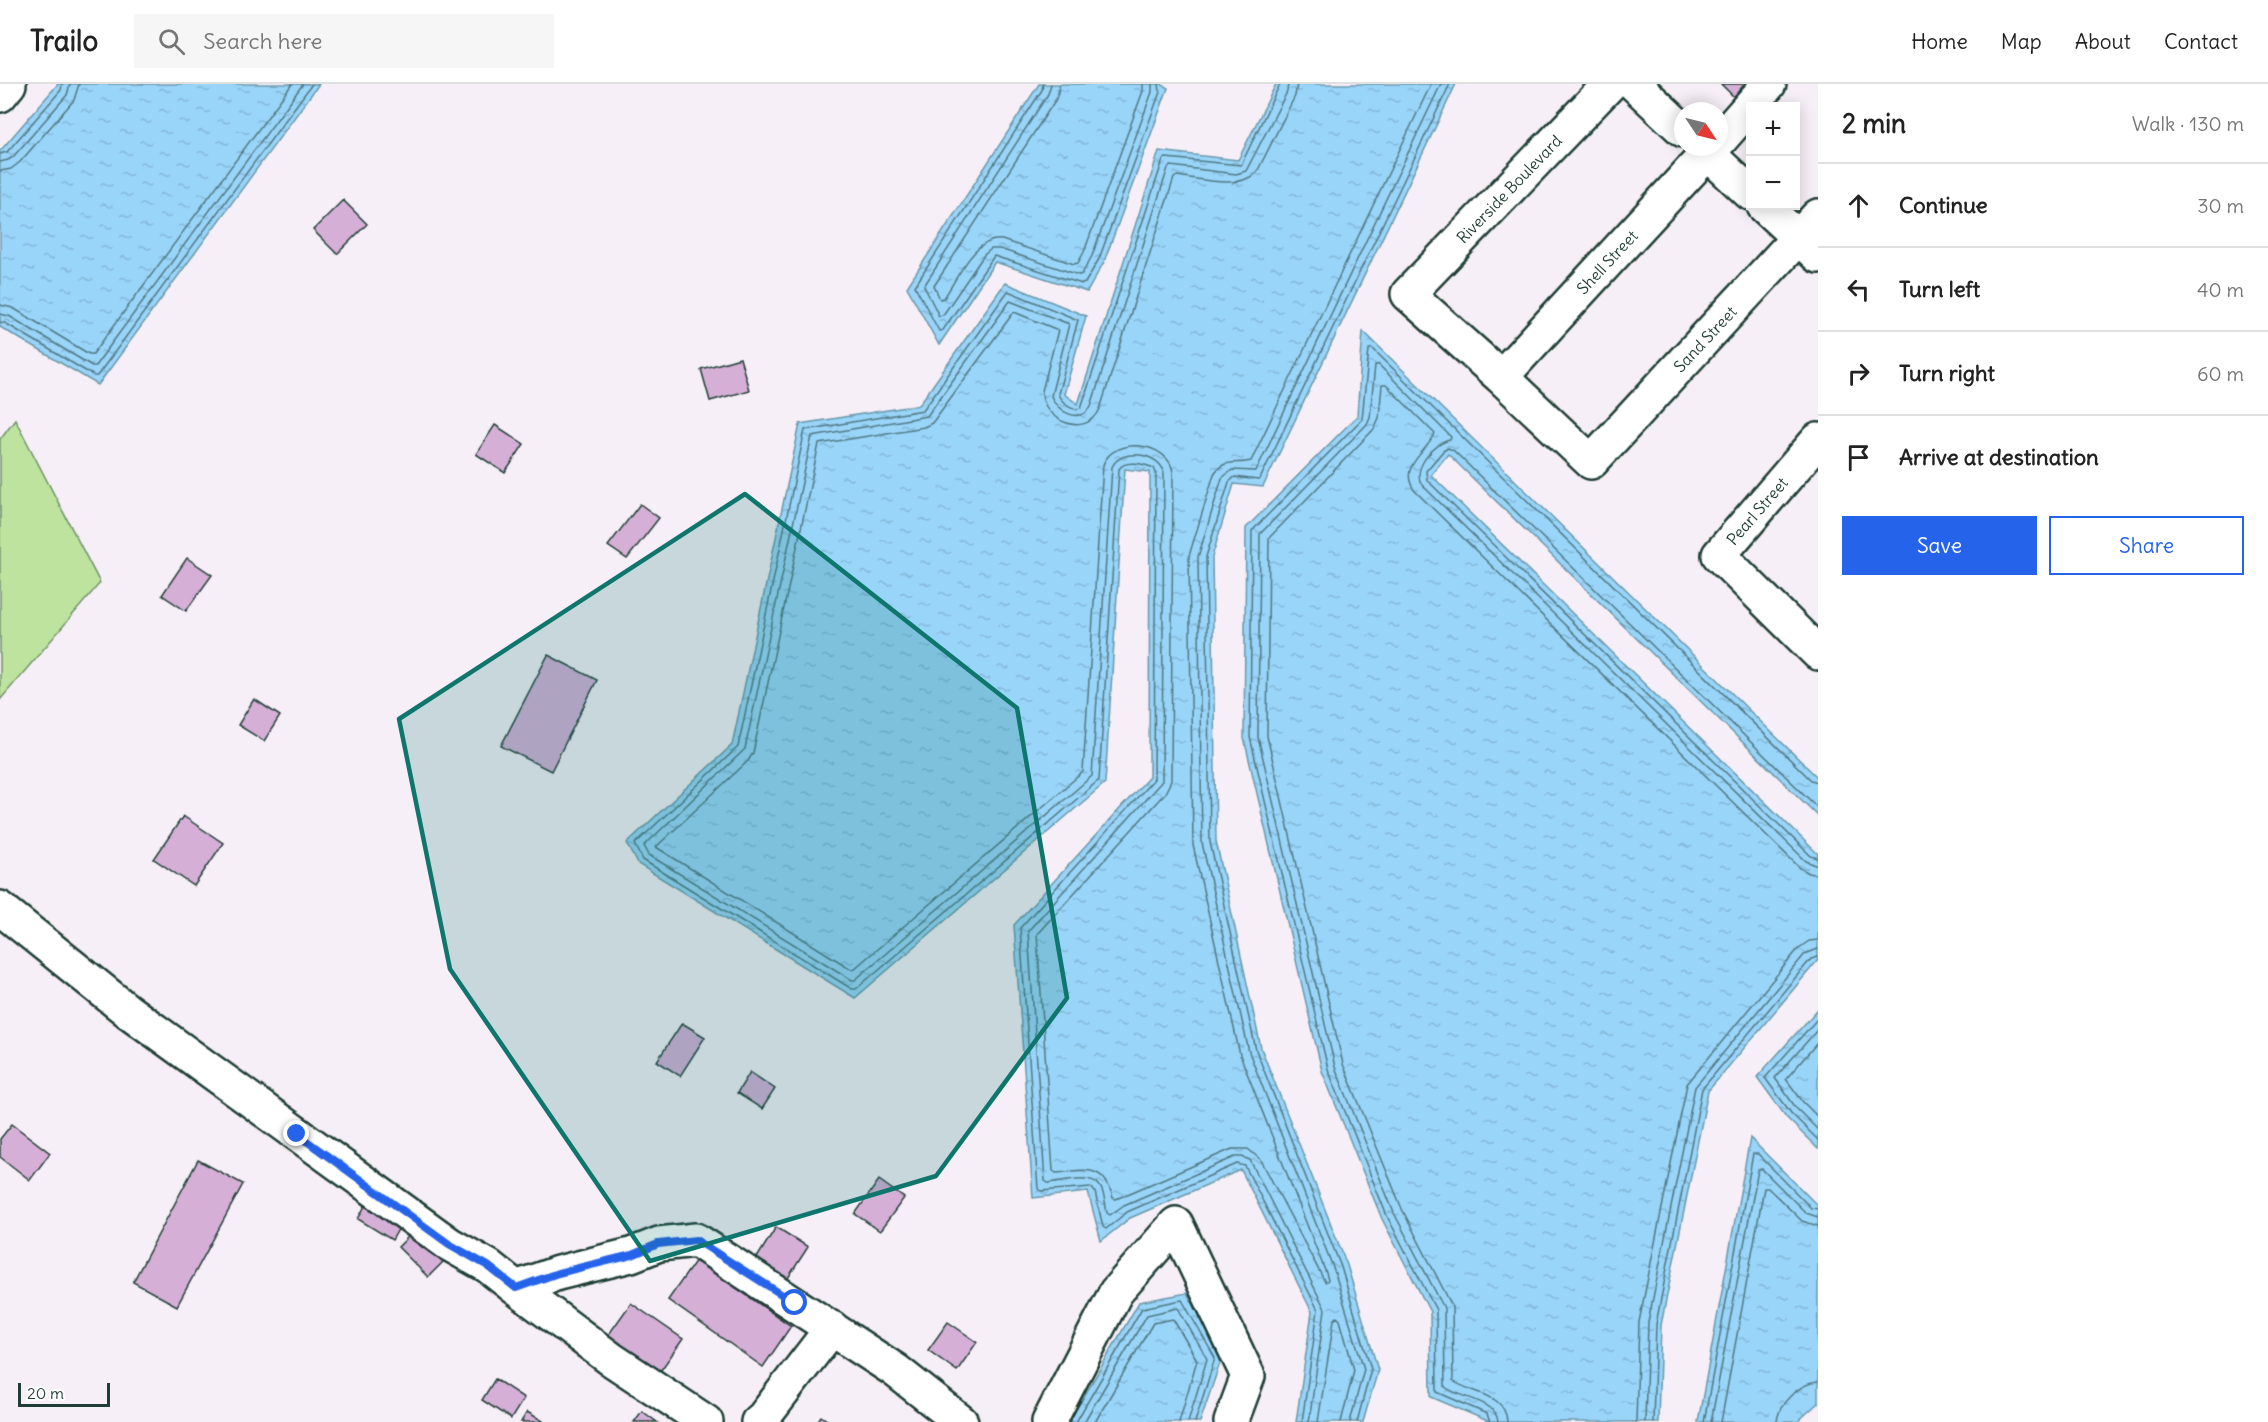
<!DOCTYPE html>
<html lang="en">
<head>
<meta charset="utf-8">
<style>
  :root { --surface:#fff; --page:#f6f6f6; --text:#222; --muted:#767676; --line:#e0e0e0; --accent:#2563eb }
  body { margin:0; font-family:Delius,sans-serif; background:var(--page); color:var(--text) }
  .controls { position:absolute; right:18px; top:18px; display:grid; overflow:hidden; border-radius:0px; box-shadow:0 3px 15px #0003 }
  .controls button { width:54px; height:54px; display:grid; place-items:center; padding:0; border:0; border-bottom:2px solid var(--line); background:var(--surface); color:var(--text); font:30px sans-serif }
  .compass { position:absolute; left:1674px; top:18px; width:54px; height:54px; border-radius:50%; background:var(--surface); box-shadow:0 3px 15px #0003; rotate:125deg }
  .scale { position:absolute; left:18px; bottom:15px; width:92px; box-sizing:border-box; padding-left:6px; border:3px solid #1f3d34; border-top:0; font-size:16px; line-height:21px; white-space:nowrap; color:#1f3d34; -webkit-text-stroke:4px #fff; paint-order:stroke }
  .stop { position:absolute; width:18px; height:18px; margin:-14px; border:4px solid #2563eb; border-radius:50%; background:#fff }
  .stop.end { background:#2563eb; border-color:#fff; box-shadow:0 2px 6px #0008 }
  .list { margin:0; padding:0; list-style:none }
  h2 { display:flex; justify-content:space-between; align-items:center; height:78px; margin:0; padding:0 24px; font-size:26px }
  h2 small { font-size:20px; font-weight:400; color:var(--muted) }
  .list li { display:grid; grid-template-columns:39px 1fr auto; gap:18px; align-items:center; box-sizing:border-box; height:84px; padding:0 24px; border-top:2px solid var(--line) }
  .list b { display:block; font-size:22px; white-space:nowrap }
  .list em { font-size:20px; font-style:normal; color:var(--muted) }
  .actions { display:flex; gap:12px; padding:18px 24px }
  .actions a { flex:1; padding:14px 0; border:2px solid var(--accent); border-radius:0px; text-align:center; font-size:21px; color:var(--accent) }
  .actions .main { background:var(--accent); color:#fff }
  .icon { flex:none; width:33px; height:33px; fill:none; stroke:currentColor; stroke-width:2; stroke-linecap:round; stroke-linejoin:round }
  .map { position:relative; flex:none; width:1818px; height:1338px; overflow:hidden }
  header { display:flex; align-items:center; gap:36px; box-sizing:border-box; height:84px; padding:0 30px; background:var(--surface); border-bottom:2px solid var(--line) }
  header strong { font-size:28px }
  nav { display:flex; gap:33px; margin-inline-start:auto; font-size:21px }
  .search { width:420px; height:54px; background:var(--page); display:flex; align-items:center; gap:15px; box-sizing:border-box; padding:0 21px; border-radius:0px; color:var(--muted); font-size:22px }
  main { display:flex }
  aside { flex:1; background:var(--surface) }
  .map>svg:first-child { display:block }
  .grass { fill:#bde39e; stroke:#6e9069; stroke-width:1.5 }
  .water { fill:url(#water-ripples); stroke:#6898aa; stroke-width:1.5 }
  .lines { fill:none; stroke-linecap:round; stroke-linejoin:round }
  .shore { stroke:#507983; stroke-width:1.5 }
  .building { fill:#d6afd7; stroke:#1f3d34; stroke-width:1.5 }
  .minor-casing { stroke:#1f3d34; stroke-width:38 }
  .minor { stroke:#fff; stroke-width:33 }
  .route { stroke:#2563eb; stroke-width:8 }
  .marked { fill:#0f766e; fill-opacity:0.2; stroke:#0f766e; stroke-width:4.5; stroke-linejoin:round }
  .labels { text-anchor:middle; stroke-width:6; stroke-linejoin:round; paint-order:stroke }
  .street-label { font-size:16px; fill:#1f3d34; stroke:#fff }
</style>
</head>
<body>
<header>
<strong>Trailo</strong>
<div class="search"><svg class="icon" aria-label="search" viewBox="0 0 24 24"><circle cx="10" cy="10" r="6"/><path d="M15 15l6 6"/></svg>Search here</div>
<nav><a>Home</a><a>Map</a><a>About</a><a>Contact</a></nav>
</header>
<main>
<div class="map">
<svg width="1818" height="1338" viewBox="0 0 1818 1338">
  <defs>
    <pattern id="water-ripples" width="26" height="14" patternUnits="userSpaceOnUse" patternTransform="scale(1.5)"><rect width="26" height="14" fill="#99d4f9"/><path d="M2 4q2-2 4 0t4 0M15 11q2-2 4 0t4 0" fill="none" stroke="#83b7d6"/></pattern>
  </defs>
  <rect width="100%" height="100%" fill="#f7eff7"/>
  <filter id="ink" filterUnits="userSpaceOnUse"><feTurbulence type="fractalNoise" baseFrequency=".0167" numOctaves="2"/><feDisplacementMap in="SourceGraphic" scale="12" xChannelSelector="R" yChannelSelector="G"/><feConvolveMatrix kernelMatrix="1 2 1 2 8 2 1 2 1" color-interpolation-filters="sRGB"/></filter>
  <g filter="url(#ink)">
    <path class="grass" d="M15,335L100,499L0,616V355Z"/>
    <path class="water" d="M58,0H319L98,301L0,243V67Z
      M1039,0H1161L1168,4L1104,178L1087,208L995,178L939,261L907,203Z
      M1276,0H1456L1263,403L1234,400L1212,473L1216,757L1261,964L1347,1181L1378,1286L1363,1338H1296L1312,1228L1241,1086L1130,1134L1101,1157L1088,1108L1033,1114L1014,841L1149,693L1150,388L1125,385L1105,699L855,914L638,780L627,759L732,661L800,340L919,321L1005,199L1086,232L1064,310L1078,320L1159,67L1238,76Z
      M1363,247L1818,694V732L1448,370L1431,391L1818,770V876L1708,1007L1661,1241L1658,1338H1490L1431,1313L1430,1228L1382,1135L1322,987L1244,654L1246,444L1357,332Z
      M1818,925V1065L1786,1033L1757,993Z
      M1750,1054L1818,1122V1319L1797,1338H1698Z
      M1187,1209L1222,1273L1200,1338H1069L1139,1218Z"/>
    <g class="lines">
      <path class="shore" d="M1043,0L1042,6L915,202L939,247L943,246L994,172L1082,200L1085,199L1099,175L1160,8L1159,0
        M1051,0L1048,10L924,202L939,232L943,231L984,171L991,165H1000L1079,191L1082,190L1092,172L1152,8V0
        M1060,0L1056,15L934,202L940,215L944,214C957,195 975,152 1002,156L1074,180L1078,179L1084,168L1143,7V0
        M1280,0L1241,81L1166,74L1163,76L1081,324C1073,327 1061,318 1058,310L1078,236L1008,207L923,326L805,346L738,663L635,760L643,776L852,905H856L1099,696L1119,385C1125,375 1144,380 1154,384L1156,389L1154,695L1020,844L1038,1105L1041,1107L1091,1103L1095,1108L1103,1143L1106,1145L1127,1128L1237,1080L1245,1082L1318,1226L1302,1338
        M1288,0L1287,8L1246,87L1236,90L1171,82L1168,84L1091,322C1081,341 1057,328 1051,312L1069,240L1010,217L927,332L812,352L745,665L644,762L649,771L852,896H855L1092,692L1112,383C1120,363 1161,369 1164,389L1162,697L1028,847L1045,1097L1048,1099C1061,1098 1090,1089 1099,1101C1105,1108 1105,1121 1107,1129L1110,1131L1124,1121L1235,1073H1242L1250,1076L1325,1225L1309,1338
        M1297,0L1295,12L1258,86C1243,107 1200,95 1177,92L1174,94L1100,325C1086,356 1041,336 1042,307L1058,246L1014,228L932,339L924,343L819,360L753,669L748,677L656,763L851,885H854L1083,688L1103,381C1113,351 1169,358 1173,388L1171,697L1165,709L1037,850L1053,1087L1056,1089C1085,1086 1104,1079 1113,1114L1116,1115L1232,1065H1248L1261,1076L1325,1198L1328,1196L1326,1189L1240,971L1193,761L1189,472L1214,390C1224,374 1236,381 1251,377L1431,0
        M0,70L7,68L61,6L62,0
        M0,78L8,76L13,73L67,11L70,0
        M0,87L11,85L20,78L74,16L79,0
        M0,221L13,224L89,270H93L292,0
        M0,230L9,232L92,282H95L303,0
        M0,238L5,239L94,292H97L312,0
        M1818,724L1454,367L1448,364L1443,367L1426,387L1427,396L1811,772L1818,774
        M1818,934L1765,994L1791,1029L1818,1056
        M1818,945L1775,994L1796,1024L1818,1046
        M1818,958L1786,995L1803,1018L1818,1033
        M1076,1338L1142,1224L1182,1216L1215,1274L1195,1338
        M1084,1338L1147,1231L1178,1224L1207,1275L1188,1338
        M1095,1338L1153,1239L1173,1235L1197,1276L1179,1338
        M1318,1338L1334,1236L1337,1233L1340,1236L1354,1286L1341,1338
        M1350,1338L1364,1285L1334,1186L1249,968L1202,759L1198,473L1222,394L1232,386L1256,387L1441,0
        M1357,1338L1371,1285L1341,1183L1256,966L1210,758L1206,473L1229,398L1235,393L1258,396L1260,395L1450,0
        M1490,1338L1487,1330L1437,1308L1436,1226L1387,1132L1328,985L1250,653L1252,447L1362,335L1369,265H1373L1811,696L1818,698
        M1498,1338C1497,1316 1459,1314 1445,1303L1444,1224L1394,1129L1335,983L1258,653L1260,450L1367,340L1370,333L1375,281H1379L1451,353L1450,356C1434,359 1411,385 1422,401L1806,777L1818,782
        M1507,1338C1506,1309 1472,1310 1453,1297L1452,1222L1402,1125L1343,980L1267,652L1269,454L1374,345L1379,334L1382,301H1386L1435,350C1426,369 1397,383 1415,407L1800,784L1809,789L1818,791
        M1636,1338L1639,1238L1687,1000L1799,864L1809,857L1818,856
        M1645,1338L1648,1239L1695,1003L1805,870L1818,865
        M1653,1338L1656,1240L1702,1005L1811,875L1818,873
        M1704,1338L1753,1070H1758L1811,1124L1818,1125
        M1711,1338L1758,1086L1762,1085L1806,1129L1818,1133
        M1721,1338L1764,1104H1768L1802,1137L1818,1142
        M1777,1338C1778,1319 1800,1299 1818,1298"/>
    </g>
    <path class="building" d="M1721,0H1752L1737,16Z
      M343,116L367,140L337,170L313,146Z
      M740,274L749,306L710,317L701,285Z
      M495,341L524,360L505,389L476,370Z
      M640,420L659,434L627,475L608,462Z
      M187,474L212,491L186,527L162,511Z
      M548,571L597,596L551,687L501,662Z
      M254,615L280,632L264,657L238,641Z
      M183,732L223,759L194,802L154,775Z
      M682,939L705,953L680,992L657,977Z
      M750,988L775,1005L762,1025L737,1009Z
      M12,1040L50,1069L30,1096L0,1073V1055Z
      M198,1076L243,1100L177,1222L133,1198Z
      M879,1096L904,1114L880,1147L855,1130Z
      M365,1122L400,1142L392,1156L358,1135Z
      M776,1143L808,1163L786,1197L755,1177Z
      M414,1147L444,1177L428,1193L398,1163Z
      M696,1176L791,1242L763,1283L668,1216Z
      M631,1219L683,1255L656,1293L604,1257Z
      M948,1238L977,1258L957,1287L928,1266Z
      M495,1295L524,1314L511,1335L482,1316Z
      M642,1327L657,1338H634Z
      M527,1328L543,1337V1338H521Z
      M821,1332L830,1338H817Z"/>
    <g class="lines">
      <defs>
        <path id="minor" d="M1610,0L1408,210L1501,293L1591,378L1818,132
          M1634,0L1683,46
          M0,11L9,0
          M1719,57L1769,0
          M1701,63L1750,109
          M1764,122L1818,172
          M1501,293L1713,63
          M1818,356L1719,471L1818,569
          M0,824L128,927L449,1160L488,1182L516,1204L558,1189L631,1171L659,1160L696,1156L895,1286L961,1338
          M516,1204L611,1275L706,1338
          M758,1338L763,1334L832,1244
          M1049,1338L1116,1208L1176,1140L1248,1292L1231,1338"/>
      </defs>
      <use href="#minor" class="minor-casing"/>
      <use href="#minor" class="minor"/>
    </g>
  </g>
  <g class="lines" filter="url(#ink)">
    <path class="route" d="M297,1050L449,1160L488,1182L516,1204L558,1189L632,1171L658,1160L696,1156L795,1219"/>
  </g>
  <path class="marked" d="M745,410L1017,624L1067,914L936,1092L650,1177L450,885L399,635Z"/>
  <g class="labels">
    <g class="street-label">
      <text transform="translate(1509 105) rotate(-46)" y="6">Riverside Boulevard</text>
      <text transform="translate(1607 178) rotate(-47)" y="6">Shell Street</text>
      <text transform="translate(1705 255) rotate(-47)" y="6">Sand Street</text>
      <text transform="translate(1757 427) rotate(-49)" y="6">Pearl Street</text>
    </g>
  </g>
</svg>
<div class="controls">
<button>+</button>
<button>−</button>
</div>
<svg class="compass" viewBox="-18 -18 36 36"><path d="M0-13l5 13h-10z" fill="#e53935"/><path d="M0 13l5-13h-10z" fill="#767676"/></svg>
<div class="scale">20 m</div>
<div class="stop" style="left:795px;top:1219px"></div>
<div class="stop end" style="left:297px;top:1050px"></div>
</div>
<aside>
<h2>2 min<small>Walk · 130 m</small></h2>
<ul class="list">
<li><svg class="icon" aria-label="ahead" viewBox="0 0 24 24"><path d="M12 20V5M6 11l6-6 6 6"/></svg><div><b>Continue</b></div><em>30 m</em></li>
<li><svg class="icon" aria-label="left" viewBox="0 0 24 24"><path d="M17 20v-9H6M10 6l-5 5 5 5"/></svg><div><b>Turn left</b></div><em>40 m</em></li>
<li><svg class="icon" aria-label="right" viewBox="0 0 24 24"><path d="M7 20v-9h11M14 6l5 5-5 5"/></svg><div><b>Turn right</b></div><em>60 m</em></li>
<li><svg class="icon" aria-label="arrive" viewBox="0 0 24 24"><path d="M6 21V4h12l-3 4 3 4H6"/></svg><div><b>Arrive at destination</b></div></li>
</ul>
<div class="actions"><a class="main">Save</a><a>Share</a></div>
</aside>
</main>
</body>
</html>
